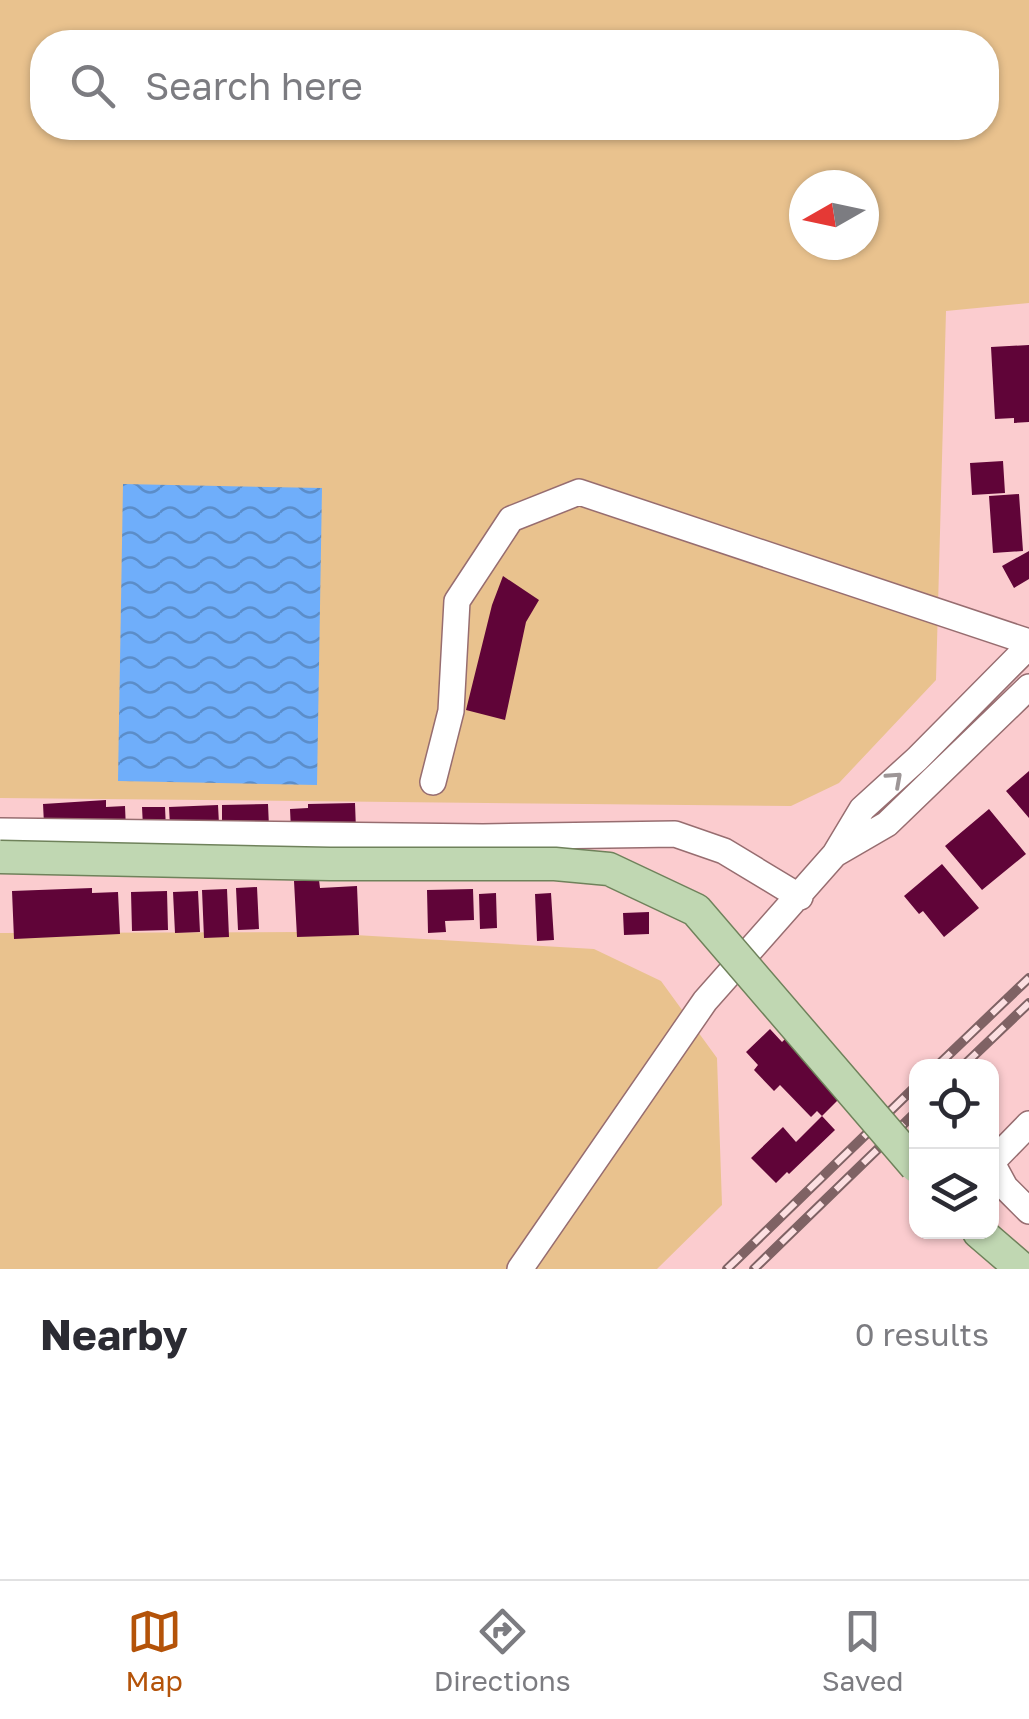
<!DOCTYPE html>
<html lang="en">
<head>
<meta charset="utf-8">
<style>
  :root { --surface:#fff; --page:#f2f2f3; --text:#2b2b33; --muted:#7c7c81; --line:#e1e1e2; --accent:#b45309 }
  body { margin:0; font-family:"Golos Text",sans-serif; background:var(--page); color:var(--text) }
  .controls { position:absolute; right:30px; bottom:30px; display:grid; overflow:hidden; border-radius:20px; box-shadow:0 2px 8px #0004 }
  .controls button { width:90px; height:90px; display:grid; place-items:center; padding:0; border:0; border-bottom:2px solid var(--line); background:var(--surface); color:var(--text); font:50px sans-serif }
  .compass { position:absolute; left:789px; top:170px; width:90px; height:90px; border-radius:50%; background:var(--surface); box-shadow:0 2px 8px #0004; rotate:261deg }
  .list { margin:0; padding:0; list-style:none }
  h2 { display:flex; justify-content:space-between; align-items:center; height:130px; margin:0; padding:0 40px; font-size:42px }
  h2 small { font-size:32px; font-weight:400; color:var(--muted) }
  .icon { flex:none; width:55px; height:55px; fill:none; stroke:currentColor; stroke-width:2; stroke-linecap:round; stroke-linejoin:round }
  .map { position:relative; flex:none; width:1029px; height:1269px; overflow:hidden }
  .search { position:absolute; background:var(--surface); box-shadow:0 2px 8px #0004; left:30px; right:30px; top:30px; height:110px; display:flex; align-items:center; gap:25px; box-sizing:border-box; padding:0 35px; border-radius:40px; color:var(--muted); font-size:38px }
  .sheet { height:310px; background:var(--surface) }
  nav { display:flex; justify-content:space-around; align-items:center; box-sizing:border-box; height:140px; border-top:2px solid var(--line); background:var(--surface); font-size:28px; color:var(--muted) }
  nav a { display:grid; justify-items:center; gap:5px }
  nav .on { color:var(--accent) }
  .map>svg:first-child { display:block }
  .grass { fill:#e9c28e; fill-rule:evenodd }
  .water { fill:url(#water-waves) }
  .building { fill:#600438 }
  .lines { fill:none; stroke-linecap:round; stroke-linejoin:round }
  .minor-casing { stroke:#976d70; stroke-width:28 }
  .major-casing { stroke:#6f825b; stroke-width:35 }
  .minor { stroke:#fff; stroke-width:25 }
  .major { stroke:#c0d7b2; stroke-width:32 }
  .rail-casing { stroke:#7f6264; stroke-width:10 }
  .rail { stroke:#fcdfe1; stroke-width:6; stroke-dasharray:19; stroke-linecap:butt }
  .major-bridge-casing { stroke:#6f825b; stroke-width:35; stroke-linecap:butt }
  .major-bridge { stroke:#c0d7b2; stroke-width:32 }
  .oneway { stroke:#9d9697 }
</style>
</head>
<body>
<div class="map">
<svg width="1029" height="1269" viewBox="0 0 1029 1269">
  <defs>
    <pattern id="water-waves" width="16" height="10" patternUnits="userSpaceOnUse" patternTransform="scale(2.5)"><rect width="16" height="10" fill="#6faefa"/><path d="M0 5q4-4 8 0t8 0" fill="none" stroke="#5b8dc9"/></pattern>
  </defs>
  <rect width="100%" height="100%" fill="#fbcccf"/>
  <path class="grass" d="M0,0H1029V303L946,311L936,680L839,783L791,806L0,798ZM42,42H986V128H42ZM804,185H864V245H804Z
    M303,932L594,949L661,981L717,1058L722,1205L657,1269H0V933Z"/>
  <path class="water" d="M123,484L322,488L317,785L118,781Z"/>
  <path class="building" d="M1029,345V422L1014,423V418L995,419L991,347Z
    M1003,461L1005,493L972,495L970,463Z
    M1019,494L1023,551L993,553L989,496Z
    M1029,551V579L1014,588L1002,566Z
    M503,576L539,600L526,622L505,720L466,710L492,605Z
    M1029,771V818L1006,791Z
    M106,800V807L125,806L126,830L44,824L43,804Z
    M355,803L356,830H291L290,809L308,808V804Z
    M268,804L269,827H222V805Z
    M218,805L219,824L170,826L169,807Z
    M142,807H165L166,829L143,827Z
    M989,809L1026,854L982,890L945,846Z
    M942,864L979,908L944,937L923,911L919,914L904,896Z
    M319,880L320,888L357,886L359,935L297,937L294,881Z
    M257,887L259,929L238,930L236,888Z
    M92,888V893L118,892L120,934L14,939L12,891Z
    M227,889L229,937L204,938L202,890Z
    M473,889L474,920L445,921L446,932L428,933L427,890Z
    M167,891L168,930L132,931L131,892Z
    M198,891L200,932L175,933L173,892Z
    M496,893L497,928L480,929L479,894Z
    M551,893L554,940L537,941L535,894Z
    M649,912V934L624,935L623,913Z
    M770,1029L782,1042L787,1037L841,1097L822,1116L835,1130L789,1174L787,1172L776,1183L751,1158L783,1127L796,1142L822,1116L817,1111L811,1117L780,1085L774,1091L754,1070L758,1065L746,1052Z"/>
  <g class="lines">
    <defs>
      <path id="minor" d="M433,782L451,711L457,601L511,519L579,492L1029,642
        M0,831L483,837L675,834L724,851L800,897
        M837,853L887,824L1029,687
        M992,1162L1029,1124
        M992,1163L1005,1187L1029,1211
        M520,1269L705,1001L835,854L862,809L917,759L1029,646"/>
      <path id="major" d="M979,1232L1022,1269"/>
    </defs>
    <use href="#minor" class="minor-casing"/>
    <use href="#major" class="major-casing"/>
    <use href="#minor" class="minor"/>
    <use href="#major" class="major"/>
    <defs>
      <path id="rail" d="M937,1066L1029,978
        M963,1066L1029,1003
        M727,1269L916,1086
        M754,1269L916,1112"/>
    </defs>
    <use href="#rail" class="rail-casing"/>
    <use href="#rail" class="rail"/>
    <defs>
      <path id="major-bridge" d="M0,857L330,864H555L609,869L696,910L916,1166"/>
    </defs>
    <use href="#major-bridge" class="major-bridge-casing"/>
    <use href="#major-bridge" class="major-bridge"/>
  </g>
  <defs><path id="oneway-chevron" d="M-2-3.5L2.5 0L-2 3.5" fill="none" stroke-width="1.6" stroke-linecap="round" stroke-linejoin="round" transform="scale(2.5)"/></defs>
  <use class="oneway" href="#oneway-chevron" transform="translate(895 779) rotate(-42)"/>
</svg>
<div class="controls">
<button><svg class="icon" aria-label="locate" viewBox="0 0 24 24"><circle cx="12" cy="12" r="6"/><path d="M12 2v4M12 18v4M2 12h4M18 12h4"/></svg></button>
<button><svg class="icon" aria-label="layers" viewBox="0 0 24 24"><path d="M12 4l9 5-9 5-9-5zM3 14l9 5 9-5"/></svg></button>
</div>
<svg class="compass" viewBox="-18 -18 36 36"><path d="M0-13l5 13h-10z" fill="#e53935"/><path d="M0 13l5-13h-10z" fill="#7c7c81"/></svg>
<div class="search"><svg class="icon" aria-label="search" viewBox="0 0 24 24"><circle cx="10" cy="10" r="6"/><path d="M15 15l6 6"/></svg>Search here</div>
</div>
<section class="sheet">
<h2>Nearby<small>0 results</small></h2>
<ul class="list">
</ul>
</section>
<nav>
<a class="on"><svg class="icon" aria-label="map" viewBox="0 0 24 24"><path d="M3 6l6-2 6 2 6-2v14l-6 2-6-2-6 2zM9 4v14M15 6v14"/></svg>Map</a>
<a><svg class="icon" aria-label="directions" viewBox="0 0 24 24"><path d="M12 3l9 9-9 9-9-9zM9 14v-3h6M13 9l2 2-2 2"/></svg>Directions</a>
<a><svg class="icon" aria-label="saved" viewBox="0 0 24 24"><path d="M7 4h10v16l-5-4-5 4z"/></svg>Saved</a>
</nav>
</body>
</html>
